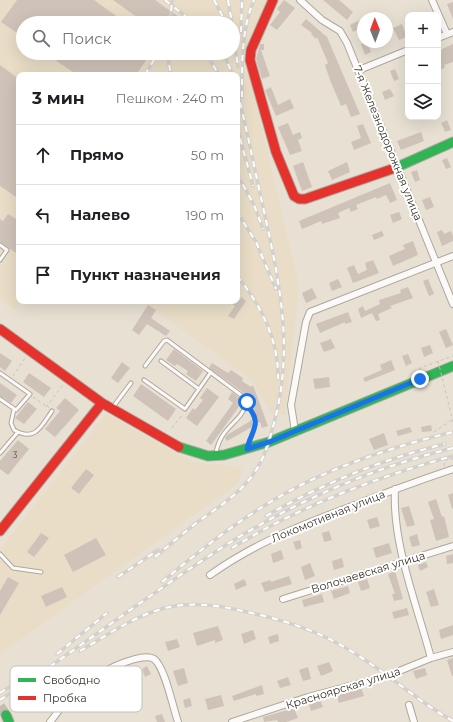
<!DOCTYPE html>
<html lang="ru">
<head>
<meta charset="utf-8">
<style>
  :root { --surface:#fff; --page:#f2f2f2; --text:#202124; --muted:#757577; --line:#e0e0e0 }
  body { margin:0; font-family:Montserrat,sans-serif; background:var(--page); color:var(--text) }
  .controls { position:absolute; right:12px; top:12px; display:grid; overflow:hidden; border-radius:8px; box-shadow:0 4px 16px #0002 }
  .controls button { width:36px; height:36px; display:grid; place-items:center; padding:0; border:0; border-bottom:1px solid var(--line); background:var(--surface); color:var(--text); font:20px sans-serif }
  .compass { position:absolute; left:357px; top:12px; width:36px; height:36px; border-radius:50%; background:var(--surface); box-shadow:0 4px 16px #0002; rotate:359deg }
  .stop { position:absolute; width:12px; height:12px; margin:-9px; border:3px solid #1a73e8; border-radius:50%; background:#fff }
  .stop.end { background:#1a73e8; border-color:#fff; box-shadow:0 1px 4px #0008 }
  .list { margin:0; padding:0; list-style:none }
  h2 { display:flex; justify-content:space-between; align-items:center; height:52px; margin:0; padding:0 16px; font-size:17px }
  h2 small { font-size:13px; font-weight:400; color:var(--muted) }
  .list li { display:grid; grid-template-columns:26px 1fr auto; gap:12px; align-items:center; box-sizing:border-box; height:60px; padding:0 16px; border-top:1px solid var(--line) }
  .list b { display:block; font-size:15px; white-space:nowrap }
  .list em { font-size:13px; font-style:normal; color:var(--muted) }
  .icon { flex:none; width:22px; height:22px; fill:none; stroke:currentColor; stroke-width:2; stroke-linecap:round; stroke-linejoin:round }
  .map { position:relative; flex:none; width:453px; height:722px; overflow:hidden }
  .search { position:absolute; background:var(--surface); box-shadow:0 4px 16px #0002; left:16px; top:16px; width:224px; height:44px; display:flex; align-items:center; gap:10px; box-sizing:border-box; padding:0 14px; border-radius:22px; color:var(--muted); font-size:15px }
  .panel { position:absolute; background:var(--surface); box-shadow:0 4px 16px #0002; left:16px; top:72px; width:224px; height:232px; border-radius:8px }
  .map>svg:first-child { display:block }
  .built { fill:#e9ddc7; fill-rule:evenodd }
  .building { fill:#cfc3b9 }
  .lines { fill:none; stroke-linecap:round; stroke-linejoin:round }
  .primary-tunnel { stroke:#c4beb1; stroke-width:10; stroke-dasharray:10 5; stroke-linecap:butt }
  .lane-casing { stroke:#ada89e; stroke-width:5 }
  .street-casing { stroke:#ada89e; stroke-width:8 }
  .fast-casing { stroke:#ada89e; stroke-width:11 }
  .jam-casing { stroke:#ada89e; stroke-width:11 }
  .path { stroke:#c6c4bf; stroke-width:1; stroke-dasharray:3 3; stroke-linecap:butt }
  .lane { stroke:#fbfaf8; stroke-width:3 }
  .street { stroke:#fbfaf8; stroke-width:6 }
  .fast { stroke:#30b455; stroke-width:9 }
  .jam { stroke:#e5322d; stroke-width:9 }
  .rail-casing { stroke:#d3d1cc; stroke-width:3.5 }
  .rail { stroke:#fff; stroke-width:2; stroke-dasharray:6; stroke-linecap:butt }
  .path-bridge { stroke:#c6c4bf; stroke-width:1; stroke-dasharray:3 3; stroke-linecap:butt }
  .route { stroke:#1a73e8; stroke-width:5 }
  .labels { text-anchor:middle; stroke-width:4; stroke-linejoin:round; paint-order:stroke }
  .number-label { font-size:9px; fill:#5e584e }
  .street-label { font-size:11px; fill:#39342b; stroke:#fff }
  .key { fill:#fff; stroke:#c4c2bf; stroke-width:1 }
  .key-label { font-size:11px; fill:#39342b }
</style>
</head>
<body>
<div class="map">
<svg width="453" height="722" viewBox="0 0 453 722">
  <rect width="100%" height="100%" fill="#e7e0d3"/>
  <path class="built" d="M0,0H269L245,56L299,286L285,415L271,413L251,379L142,301H237V75H19V301H21L15,310L0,299ZM23,23H233V53H23Z
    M106,414L192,462L226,465L242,469L238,483L0,654V549Z"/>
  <path class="building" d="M17,0H94L126,23H23V37L1,22Z
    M113,0H155L187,23H145Z
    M284,0L295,8L277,30L270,25L280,12L277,9Z
    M323,0H339L353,12L347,20Z
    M453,2V19L447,4Z
    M306,19L327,37L360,114L351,117L346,104L341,106L330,80L325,65L328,63L317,37L316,39L311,34L312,33L301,25Z
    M360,20L363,27L353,32L350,25Z
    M402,24L407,37L399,40L393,28Z
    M367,42L371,52L365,55L361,44Z
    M260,44H264V50H261L270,76L262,79L256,59Z
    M453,44V62L444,65L445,68L439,70L438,51Z
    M45,53H151L136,75H77Z
    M187,53H203L197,60Z
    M0,65L19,79V199L0,186Z
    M395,69L399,79L394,81L390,71Z
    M271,87L278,105L290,99L294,108L276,116L265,90Z
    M390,89L394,96L385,100L382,92Z
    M447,120L451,130L445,132L441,123Z
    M288,123L293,135L300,132L302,138L298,140L302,151L290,155L278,127Z
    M363,124L371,143L354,150L351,142L361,138L357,126Z
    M421,132L424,141L401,150L397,141Z
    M447,158L451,167L446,169L442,160Z
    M303,162L312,187L302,191L293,166Z
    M347,162L350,172L332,180L328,171Z
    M417,170L420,180L415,182L411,172Z
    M390,183L397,200L390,203L386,195L377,199L376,197L356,205L358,209L351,212L349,208L338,213L340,218L322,224L321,221L302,229L299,221Z
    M430,197L434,207L426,210L422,200Z
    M399,212L402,219L393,223L390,215Z
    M8,214L19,221V255L0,242V219L3,221Z
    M442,230L444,234L451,231L453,236V241L442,246L437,232Z
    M382,231L384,236L374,240L372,235Z
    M413,241L418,255L393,266L389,256L405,249L403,245Z
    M373,260L379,273L353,283L347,268L354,265L358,274L367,270L365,263Z
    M338,279L342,287L332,291L329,283Z
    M428,279L434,294L429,296L423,281Z
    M408,287L413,298L390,306L392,308L378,314L380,320L376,321L372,313L361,318L358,309L363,306L365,311L380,304L379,300L401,293L400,290Z
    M312,288L317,298L306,303L302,293Z
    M241,297L246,301L234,319L228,316L235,306L232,304L234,301H239Z
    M148,305L156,310L151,318L170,331L166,336L147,324L139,335L132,330Z
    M348,312L352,322L345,324V322L320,333L316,324Z
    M446,329L453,345L446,348L439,332Z
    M331,339L335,348L324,352L320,343Z
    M430,345L433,353L424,357L421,348Z
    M174,349L203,371L196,381L186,374L188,371L177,364L175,366L166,360Z
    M0,353L12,361L5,371L0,367Z
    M408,354L412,363L406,366L402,356Z
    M391,360L395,370L365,382L363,378L382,370L380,365Z
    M122,362L130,368L118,383L111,378Z
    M212,363L228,373L231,370L243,378L242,381L251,387L253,385L268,426L262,428L260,422L258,423L252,402L247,395L209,368Z
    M29,373L51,388L44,397L23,382Z
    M329,377L330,387L315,389L313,379Z
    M0,383L17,395L11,403L0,396Z
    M141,384L176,409L168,421L133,396Z
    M207,388L219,397L197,426L186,418L193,408L195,410L203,400L200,398Z
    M232,392L243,401L211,445L206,441L233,403L228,399Z
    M65,398L79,410L55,437L45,429L60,411L56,408Z
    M28,402L37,409L24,424L15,418Z
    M252,420V427L227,441L225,438L227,435Z
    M431,425L432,431L422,432L421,427Z
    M410,427L412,432L398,436L396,431Z
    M384,433L388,445L374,450L369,439Z
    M18,440L29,449L8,475L0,469V461Z
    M86,469L94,475L79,494L71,488Z
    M453,493V508L452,509L448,495Z
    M436,499L442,517L444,516L449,537L436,541L430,520L434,519L428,502Z
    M409,506L415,525L407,527L401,508Z
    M377,517L380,526L370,529L367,520Z
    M329,531L332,540L324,542L322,533Z
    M41,533L49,538L34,557L27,552Z
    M417,534L420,545L412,547L409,537Z
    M96,538L106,555L73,572L64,555Z
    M300,540L302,548L296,550L293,542Z
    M389,543L392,553L376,558L373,548Z
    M281,550L284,559L273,563L271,554Z
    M453,554V563L447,564L446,556Z
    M342,558L344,567L334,570L332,561Z
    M426,562L428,567L420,571L418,565Z
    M310,563L315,576L305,580L301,567Z
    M395,571L403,599L394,601L392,594H395L388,574Z
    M289,576L292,584L265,592L261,583L270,580L271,582Z
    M8,577L19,583L0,615V591Z
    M244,579L247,585L236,590L234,584Z
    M367,579L370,588L361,591L358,582Z
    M348,586L350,593L334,599L331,591Z
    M62,587L67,597L46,607L41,596Z
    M434,589L439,605L431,607L426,592Z
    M322,594L324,602L304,607L302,600Z
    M407,608L409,615L394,619L392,612Z
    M453,625V635L441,639L439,630Z
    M218,626L223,640L215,643V640L197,646L193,633Z
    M253,630L256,639L244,644L241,634Z
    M278,634L279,641L270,644L268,637Z
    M177,639L180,647L168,651L165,642Z
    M453,658V676H452L447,660Z
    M329,662L333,671L321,676L317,666Z
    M147,666L151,674L145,677L142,669Z
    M308,667L311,679L303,681L299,670Z
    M184,668L188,683L178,686L173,671Z
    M425,668L427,675L416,679L413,671Z
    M288,677L291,685L280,688L277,681Z
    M262,685L264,694L256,696V694L234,701L232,696Z
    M361,688L364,696L339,703L336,694Z
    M221,695L224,706L208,710L205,699Z
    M190,698L192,706L185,708L183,700Z
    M320,700L323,707L311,711L309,704Z
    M294,708L298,718L286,722H278L277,720L264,722L263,717Z
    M162,714L165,722H157L155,716Z"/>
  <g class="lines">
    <path class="primary-tunnel" d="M0,706L6,715"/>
    <defs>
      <path id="lane" d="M0,245L7,250L0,260
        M161,361L199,389
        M145,366L164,341L167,340L245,398L247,402C241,424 221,425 216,453
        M0,373L30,394L16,410L0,399
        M144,380L185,409L211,372
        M246,404C263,422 253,428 248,446
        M113,407L131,383
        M14,409L11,423L14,430C35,442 41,427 52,411
        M0,453L18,432
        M0,554L13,568L41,572"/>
      <path id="street" d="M300,0L322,20L340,31L347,43L453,304
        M432,0L447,34
        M438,38L453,32
        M359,70L408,50
        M295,431L291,405L306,322L310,312L453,256
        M395,489C392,544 417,605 431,658
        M210,575C252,545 298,526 347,508C382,494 417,481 453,469
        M283,599L453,546
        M409,705L414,722
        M50,722C59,711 66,699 77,689C87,678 141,650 154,659C165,667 173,708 178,722
        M232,722L308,697L387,676L431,658L453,652"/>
      <path id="fast" d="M395,168L453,142
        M179,447L208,456L224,455L269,442L453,366
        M6,715L9,722"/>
      <path id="jam" d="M273,0L251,50L250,60L276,152L294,196L299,199H305L395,168
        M0,329L102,403L179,447
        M0,531L102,403"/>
    </defs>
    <use href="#lane" class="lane-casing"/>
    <use href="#street" class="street-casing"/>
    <use href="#fast" class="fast-casing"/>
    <use href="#jam" class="jam-casing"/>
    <path class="path" d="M420,370V368L453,356
      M13,376L25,358
      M33,397L49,408
      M46,407L63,385
      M172,428L183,414
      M434,432L452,420
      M444,466L445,460L453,459"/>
    <use href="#lane" class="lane"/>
    <use href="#street" class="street"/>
    <use href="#fast" class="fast"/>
    <use href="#jam" class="jam"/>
    <defs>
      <path id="rail" d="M165,0L194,23
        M214,0L226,23
        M228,0L232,23
        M170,23L172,1
        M241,32L242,0
        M233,33L238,67
        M167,53L171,75
        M223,53L233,75
        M207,55L219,75
        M145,75L158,53
        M242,97C242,65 241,30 254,0
        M237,127L253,186
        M237,174L254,205L263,229
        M237,212L256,242L276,289
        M237,276C261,305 279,341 278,379
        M266,516C322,484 382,459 445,444
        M232,548C300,506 377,477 453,456
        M155,557C168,546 181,535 195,524C215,509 236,497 252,476C264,460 269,442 274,423C294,348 280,285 264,211C255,171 247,130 237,90
        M118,577L158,550
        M162,582C205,546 251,510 301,485C347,462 403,444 453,432
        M80,651C106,636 131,618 161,609C190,601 218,605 247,612C297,623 329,635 371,664C399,683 424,705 453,721
        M57,654L107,613
        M0,693L20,680
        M12,699L65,668
        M0,700C79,649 154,590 234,540C301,499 376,467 453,448"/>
    </defs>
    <use href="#rail" class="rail-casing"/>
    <use href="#rail" class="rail"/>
    <path class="path-bridge" d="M438,361L453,422"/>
  </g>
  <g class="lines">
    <path class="route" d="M247,402L246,404C264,424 251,430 247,449L269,442L420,379"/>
  </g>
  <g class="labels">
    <g class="number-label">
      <text x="15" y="458">3</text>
    </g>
    <g class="street-label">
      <text transform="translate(388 143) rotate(68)" y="4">7-я Железнодорожная улица</text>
      <text transform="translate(328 516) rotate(-22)" y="4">Локомотивная улица</text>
      <text transform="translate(368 572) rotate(-17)" y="4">Волочаевская улица</text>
      <text transform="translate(343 688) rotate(-17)" y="4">Красноярская улица</text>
    </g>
  </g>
  <rect x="10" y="666" width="132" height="46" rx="6" class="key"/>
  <rect x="18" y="678" width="18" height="4" fill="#30b455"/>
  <rect x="18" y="696" width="18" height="4" fill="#e5322d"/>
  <g class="key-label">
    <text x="43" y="684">Свободно</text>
    <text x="43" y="702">Пробка</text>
  </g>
</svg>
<div class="controls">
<button>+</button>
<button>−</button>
<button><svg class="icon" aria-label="layers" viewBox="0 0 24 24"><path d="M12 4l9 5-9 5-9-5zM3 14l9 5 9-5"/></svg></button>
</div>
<svg class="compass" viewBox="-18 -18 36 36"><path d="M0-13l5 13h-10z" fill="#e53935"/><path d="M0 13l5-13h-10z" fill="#757577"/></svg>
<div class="stop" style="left:247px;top:402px"></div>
<div class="stop end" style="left:420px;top:379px"></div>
<div class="search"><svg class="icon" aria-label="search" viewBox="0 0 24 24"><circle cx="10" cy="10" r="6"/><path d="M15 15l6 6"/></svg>Поиск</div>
<section class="panel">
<h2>3 мин<small>Пешком · 240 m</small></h2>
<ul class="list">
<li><svg class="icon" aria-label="ahead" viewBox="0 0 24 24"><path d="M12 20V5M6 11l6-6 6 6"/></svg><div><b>Прямо</b></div><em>50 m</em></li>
<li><svg class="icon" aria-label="left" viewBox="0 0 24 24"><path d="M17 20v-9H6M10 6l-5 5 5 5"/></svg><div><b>Налево</b></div><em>190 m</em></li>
<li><svg class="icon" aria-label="arrive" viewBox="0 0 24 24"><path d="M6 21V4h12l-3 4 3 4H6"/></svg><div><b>Пункт назначения</b></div></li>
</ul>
</section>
</div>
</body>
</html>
